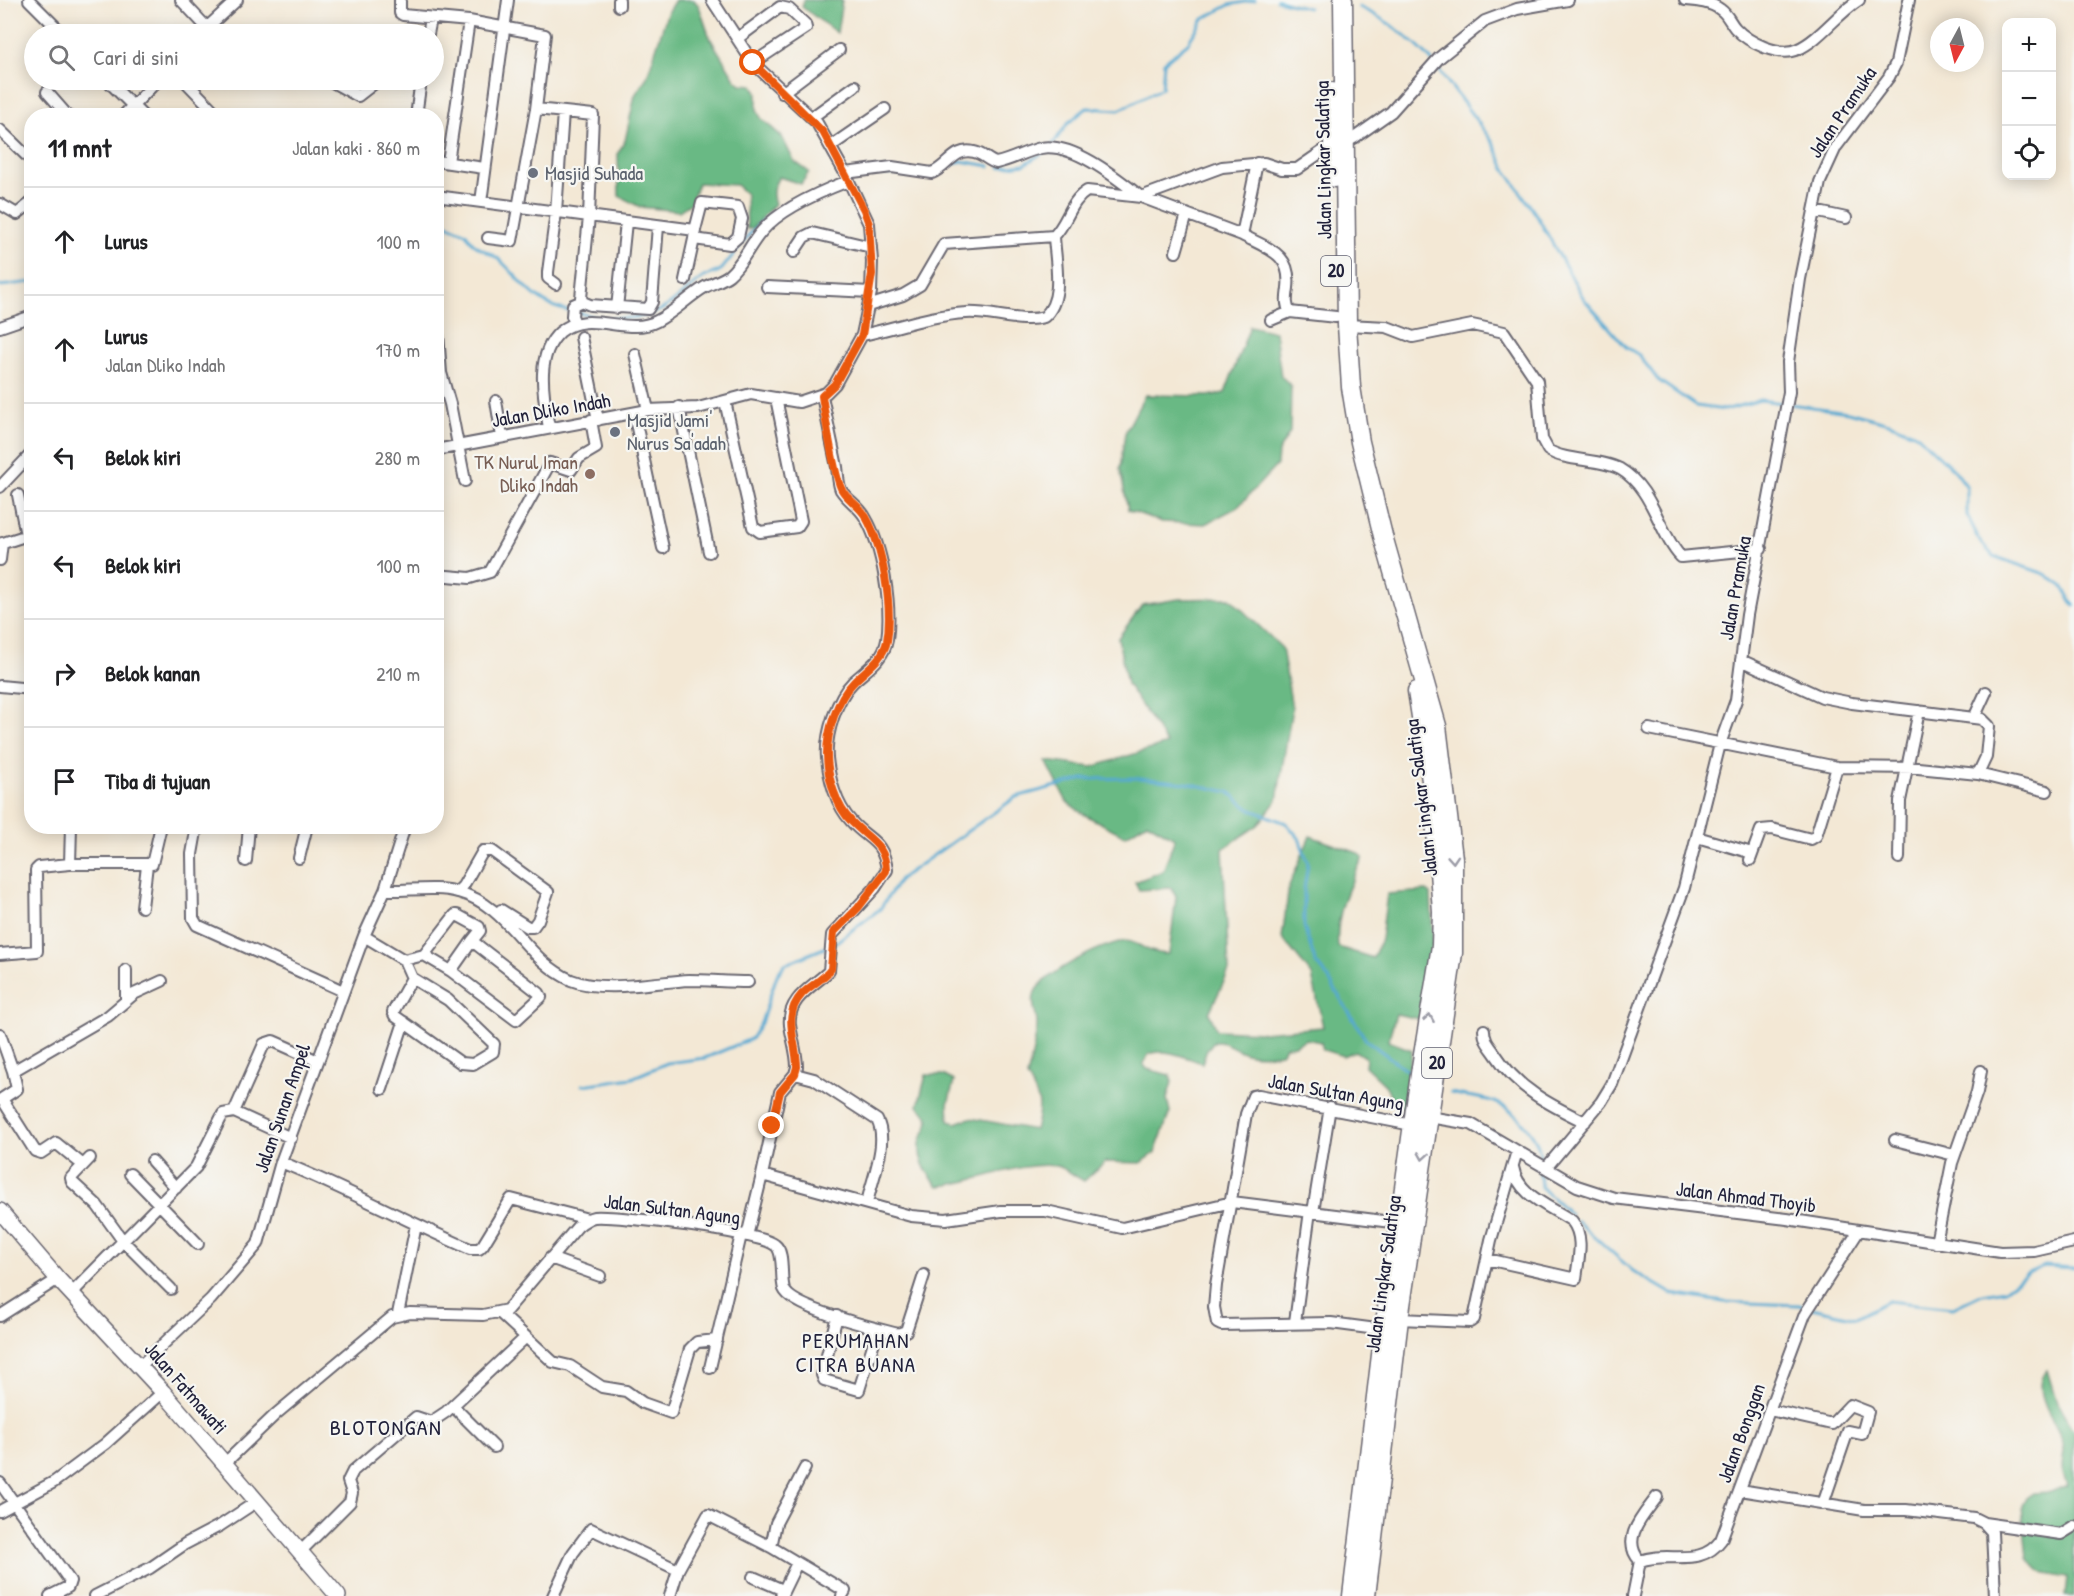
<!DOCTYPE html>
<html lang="id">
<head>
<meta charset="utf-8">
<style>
  :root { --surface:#fff; --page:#f6f6f6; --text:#202124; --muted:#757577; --line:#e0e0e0 }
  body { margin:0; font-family:"Patrick Hand",sans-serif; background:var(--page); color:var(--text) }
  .controls { position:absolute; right:18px; top:18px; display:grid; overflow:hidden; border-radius:12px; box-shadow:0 3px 15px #0003 }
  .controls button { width:54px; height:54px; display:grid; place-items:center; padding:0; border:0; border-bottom:2px solid var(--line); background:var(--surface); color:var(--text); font:30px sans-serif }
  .compass { position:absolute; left:1930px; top:18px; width:54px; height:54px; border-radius:50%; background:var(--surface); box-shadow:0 3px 15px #0003; rotate:187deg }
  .stop { position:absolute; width:18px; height:18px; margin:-14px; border:4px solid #ea580c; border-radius:50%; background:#fff }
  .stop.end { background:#ea580c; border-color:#fff; box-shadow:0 2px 6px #0008 }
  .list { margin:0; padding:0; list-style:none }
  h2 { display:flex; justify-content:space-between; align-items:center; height:78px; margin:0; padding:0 24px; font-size:26px }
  h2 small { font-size:20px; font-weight:400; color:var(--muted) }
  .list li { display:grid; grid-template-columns:39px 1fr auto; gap:18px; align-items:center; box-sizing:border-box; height:108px; padding:0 24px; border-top:2px solid var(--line) }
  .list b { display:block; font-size:22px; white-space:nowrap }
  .list p { margin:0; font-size:20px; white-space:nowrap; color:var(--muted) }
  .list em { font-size:20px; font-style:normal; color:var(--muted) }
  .icon { flex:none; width:33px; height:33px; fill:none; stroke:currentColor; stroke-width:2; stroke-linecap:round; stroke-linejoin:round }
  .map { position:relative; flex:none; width:2074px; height:1596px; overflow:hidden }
  .search { position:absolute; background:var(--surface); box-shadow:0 3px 15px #0003; left:24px; top:24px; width:420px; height:66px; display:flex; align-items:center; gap:15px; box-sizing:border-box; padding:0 21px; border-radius:33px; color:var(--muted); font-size:22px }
  .panel { position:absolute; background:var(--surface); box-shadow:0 3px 15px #0003; left:24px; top:108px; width:420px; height:726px; border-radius:24px }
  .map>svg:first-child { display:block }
  .forest { fill:#69b984; stroke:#466e60; stroke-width:1.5 }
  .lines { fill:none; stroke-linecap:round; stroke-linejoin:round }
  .stream { stroke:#55a9d1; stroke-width:3 }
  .street-casing { stroke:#6b6771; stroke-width:14 }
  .primary-casing { stroke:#6b6771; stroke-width:18 }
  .highway-casing { stroke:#6b6771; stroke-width:21 }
  .street { stroke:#fff; stroke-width:10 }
  .primary { stroke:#fff; stroke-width:15 }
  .highway { stroke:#fff; stroke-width:18 }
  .oneway { stroke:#9c9ca7 }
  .route { stroke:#ea580c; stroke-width:8 }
  .worship-dot { fill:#6b7280; stroke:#f6f6f2; stroke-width:2 }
  .education-dot { fill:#8d6e63; stroke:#f6f6f2; stroke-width:2 }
  .labels { text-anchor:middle; stroke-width:4.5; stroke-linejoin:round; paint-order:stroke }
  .shield { fill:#f6f6f2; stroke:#626272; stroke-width:1.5 }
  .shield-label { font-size:18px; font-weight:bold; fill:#22223b }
  .street-label { font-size:20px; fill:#22223b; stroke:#f6f6f2 }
  .worship-label { font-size:20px; fill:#5b616d; stroke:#f6f6f2; text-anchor:start }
  .education-label { font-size:20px; fill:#785e54; stroke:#f6f6f2; text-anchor:end }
  .neighbourhood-label { font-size:21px; letter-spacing:1.5px; fill:#22223b; stroke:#f6f6f2 }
  .quarter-label { font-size:22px; letter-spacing:1.5px; fill:#22223b; stroke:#f6f6f2 }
</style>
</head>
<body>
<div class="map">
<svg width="2074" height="1596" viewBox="0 0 2074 1596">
  <rect width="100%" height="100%" fill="#f6f6f2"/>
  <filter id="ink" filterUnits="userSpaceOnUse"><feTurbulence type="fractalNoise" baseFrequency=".0167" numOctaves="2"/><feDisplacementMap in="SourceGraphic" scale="12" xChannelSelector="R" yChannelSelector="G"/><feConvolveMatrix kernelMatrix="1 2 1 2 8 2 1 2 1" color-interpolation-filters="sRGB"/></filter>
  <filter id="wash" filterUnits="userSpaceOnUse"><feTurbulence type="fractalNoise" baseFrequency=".008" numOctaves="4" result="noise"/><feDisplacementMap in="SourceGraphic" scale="24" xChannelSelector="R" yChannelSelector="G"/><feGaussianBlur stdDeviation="1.35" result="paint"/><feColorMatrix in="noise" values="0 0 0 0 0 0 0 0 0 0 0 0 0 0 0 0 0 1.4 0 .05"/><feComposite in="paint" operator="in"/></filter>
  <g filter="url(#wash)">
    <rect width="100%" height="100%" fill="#f3e8d5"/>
    <path class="forest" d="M675,0H694L699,6L710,38L735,79L741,84L753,85L757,93V110L761,118L782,137L794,161L809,172L801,184L779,177C773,186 771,193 775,204L752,228L747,229L746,194L736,185L698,183L691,203L679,211L640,207L619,196L618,153L625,141L635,95L647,77L668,11Z
      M804,0H842L837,33L802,7Z
      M1250,326L1275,332L1281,376L1291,386L1290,432L1278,452L1277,465L1238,507L1205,524L1162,522L1128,510L1120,469L1125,433L1145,395L1208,396L1225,393Z
      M1230,598L1282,648L1292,708L1277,800L1258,825L1223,849L1229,971L1209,1013L1217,1030L1263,1032L1323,1027L1312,975L1282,938L1289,886L1310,836L1358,853L1363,857C1349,886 1335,914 1338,947L1373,958L1381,939L1387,894L1426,891L1431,894L1433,940L1419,1019L1396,1014L1388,1041L1412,1050L1403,1107L1396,1108L1385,1085L1365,1066L1366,1058L1355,1051L1343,1056L1323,1050L1321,1042L1306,1039L1295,1045L1286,1046L1281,1053C1269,1055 1257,1056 1246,1053C1233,1049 1227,1041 1213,1042L1207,1050L1202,1063C1184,1057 1168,1048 1149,1054L1143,1064L1147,1069L1170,1075L1172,1082L1167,1099L1170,1112L1155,1153L1141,1163L1105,1162L1084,1181C1076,1177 1064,1167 1056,1166C1020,1161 977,1183 938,1186C926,1172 916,1158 921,1139C924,1132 931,1125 928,1117C926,1113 921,1109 918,1106L926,1075H943L954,1081L948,1104L949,1121L956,1123L970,1118L1035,1130C1042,1104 1040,1100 1027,1077C1031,1061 1035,1044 1037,1027C1038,1015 1030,1005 1035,992C1042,975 1113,936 1131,942C1147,947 1147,953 1169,954L1176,897L1171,888L1139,890L1135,882L1163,871L1175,838L1147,822L1125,836L1085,815L1067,802L1046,761L1092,767L1167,744L1127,684L1118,638L1142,605L1179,599Z
      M2047,1370L2057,1403L2074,1430V1596H2065L2067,1577L2041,1572L2027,1558L2022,1506L2026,1498L2033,1493L2051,1492L2067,1485C2065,1479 2062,1472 2062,1466C2062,1458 2066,1451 2063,1443C2057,1423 2029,1391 2047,1370Z"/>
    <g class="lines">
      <path class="stream" d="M1277,0L1308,8
        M1359,7C1388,20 1410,37 1432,61
        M1436,66L1494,144L1505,169L1537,216L1584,299L1626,347L1639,355L1658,380L1696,406L1725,410L1760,400L1783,403
        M1053,144L1068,123L1087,108L1119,110L1162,88L1164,62L1188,43L1203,19L1229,5L1255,0
        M951,165L961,161L990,166
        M1000,167L1025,164L1046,151
        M876,174H908
        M436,220L466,233C477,253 487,248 502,262C524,283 536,305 569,311
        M0,286L32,282
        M575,312L601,318
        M608,318C659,320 664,309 701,279C707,274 716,274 722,269C739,249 752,225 776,212
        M1790,404L1848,412L1889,423L1916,434L1956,472L1967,487V515L1980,541L1993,556L2045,574L2062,586L2074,606
        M835,943L880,909L900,879L1016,797L1083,779L1139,778L1186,783L1229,792L1249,809L1286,823L1299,838L1308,863L1304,890V926L1316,964L1323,970L1366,1040L1412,1074
        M583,1085L632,1078L667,1063L705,1058L751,1039L761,1023L777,975L785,964L829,946
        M1451,1093C1465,1097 1483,1097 1497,1103C1516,1111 1543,1140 1540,1161
        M1539,1167L1541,1187L1570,1214
        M1577,1221L1633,1271L1672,1294L1724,1302L1799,1305L1856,1318L1888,1301L1953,1308L1982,1294L2005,1290L2028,1273L2044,1266L2074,1268"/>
    </g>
  </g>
  <g filter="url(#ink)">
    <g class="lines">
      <defs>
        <path id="street" d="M29,0L63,34
          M181,0L213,34
          M400,0V13L403,15L469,21L545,35L536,109L593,115L589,217L581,298L583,302L590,305L648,309L652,302L658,226
          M712,0L753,63L817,123L845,173L892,167L932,173C948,167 954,147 974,152C982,153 988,161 996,163C1012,160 1026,151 1041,148C1073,142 1118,179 1141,197L1222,167L1264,163L1282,169H1297L1333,144L1345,143L1354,138L1391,112L1439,58L1485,21L1517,9L1568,0
          M1685,0C1697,1 1711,2 1721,10C1727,14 1730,22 1735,28C1748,42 1779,58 1798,49C1819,40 1838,13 1859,0
          M619,6V0
          M200,34L237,0
          M428,34L431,19
          M738,38L780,7L789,9L805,24L806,28L753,63
          M107,80L143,116
          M184,80L215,112
          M329,80L358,96L376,82L384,80
          M384,80L420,83
          M47,92L68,116
          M782,93L839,50
          M123,116L158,80
          M416,116L421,80
          M811,118L855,86
          M0,130L32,161
          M831,146L885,109
          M436,161L484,168
          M448,162L469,21
          M436,196L695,230L702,203L738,207L742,219L738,237L730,244L694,239L695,230
          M481,202L508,0
          M0,204L17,214L32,202
          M1814,211L1846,218
          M1242,235C1269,249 1292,254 1288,288C1287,297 1285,304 1290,312
          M488,238L512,241L536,109
          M794,252L804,237L812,233L871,247
          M1176,252L1187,214
          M685,280L694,239
          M556,284L548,278V272L556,212L563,112
          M767,287L871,292
          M868,306L903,295L920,285L944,244L1054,236C1068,222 1070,201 1087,191L1141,197L1242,235L1257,163
          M436,307L441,373L450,404L465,481
          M617,308L626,222
          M1271,320L1290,312L1336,317
          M575,323L572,316L573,305L582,301
          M1347,325L1387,327L1413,337L1472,325L1504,332L1537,381L1542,439L1548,450C1566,462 1599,458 1620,469C1653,488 1659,534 1681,557L1761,549
          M0,327L32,316
          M862,335C896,328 931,315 966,313C991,311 1020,324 1044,317C1065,299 1055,261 1054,236
          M581,337L598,420
          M635,354L648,410
          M496,401L502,437
          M725,401L753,527L760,532L797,527L801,521L776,398
          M679,407L709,552
          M634,414L663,548
          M549,428C544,398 534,356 560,332C588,308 627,337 657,321C676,311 688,297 705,287C712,283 723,280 729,275C743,263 750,244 762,231C780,209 822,191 848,181
          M436,450L648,410L698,408L751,394L799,402L826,393L835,384L862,335L871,292L872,261L869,224L845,173
          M0,487L32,453
          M18,495L26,535
          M0,544L31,534
          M0,560L2,543
          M436,575L470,578L490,572L550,463L571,470L579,458L596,448L591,420
          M0,686L32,689
          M1974,718L1986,692
          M1649,729L1837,767L1918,768L1978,774L1986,757L1989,726L1982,719L1852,703L1822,697L1741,660
          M1978,774L2047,791
          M197,826L192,854L193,918L197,925L343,991
          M1697,837L1752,853
          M299,858L307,826
          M1899,858L1900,801L1919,711
          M1750,860L1761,830L1772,829L1811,839L1816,836L1837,767
          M246,861L249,826
          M70,864H152L161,826
          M385,890C408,891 436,886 458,892C510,906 524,959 571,980C603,993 655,982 689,980C708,980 728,982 748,982
          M457,892L463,886L483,851H492L548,892L538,920L533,927H528L501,910
          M142,907L147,865
          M364,936L404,960L412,978L448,1000L494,1044L493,1052L473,1064L461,1063L395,1016L393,1012L412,978
          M0,954L37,951L36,870L39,867L70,864L71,826
          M404,960L424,955L455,915H457L479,927L480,931L472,941L539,993L541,997L516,1020L451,971L424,955
          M126,970V1000
          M451,971L472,941
          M1484,1030C1484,1041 1490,1046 1496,1055C1518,1089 1550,1105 1585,1122
          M0,1034L13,1071L108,1016L134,994L162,981
          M795,1074L814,1079L877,1120C889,1142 872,1179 867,1203
          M382,1089L404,1022
          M2,1099L35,1151L41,1153L56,1143L83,1165
          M0,1100L17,1089L13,1071
          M234,1112L291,1138
          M1429,1117L1471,1124L1577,1186L1614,1198L1787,1219L2000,1252L2034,1251L2074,1242
          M1895,1140L1954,1155
          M90,1158L71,1178L72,1182L97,1205L123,1241L171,1289
          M152,1161L176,1188
          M281,1162C345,1188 406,1221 470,1249H479L483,1245L511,1199L588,1219
          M1546,1168L1601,1102L1612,1084L1684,888L1720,744L1736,700L1747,615L1789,392L1788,362L1800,279L1820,182L1836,147L1889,77L1896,63L1909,0
          M130,1174L198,1244
          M762,1175L780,1092L795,1074L797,1067C797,1053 792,1039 790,1025C787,998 814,986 829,971L832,935L875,888L887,870C883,839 868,841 851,821C836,805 829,778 827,758C825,734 837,698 853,682C866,670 884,659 887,640C892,606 883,547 865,517C859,506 847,500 841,490C838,484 838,474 837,467C832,444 827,420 822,396
          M1313,1212L1330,1107
          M747,1236L762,1175L911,1216L946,1219L1001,1211H1046L1122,1228L1232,1202L1399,1223
          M1936,1243L1952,1163L1977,1092L1981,1071
          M550,1258L600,1276
          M1487,1259L1576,1279C1578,1260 1585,1237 1572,1221C1550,1206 1518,1196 1513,1167
          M72,1293L196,1167L223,1114L234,1112L264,1044L273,1041L318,1061
          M500,1313L553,1362L570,1366L602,1387L626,1391L643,1403L671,1413L690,1349L697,1342L717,1340
          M398,1314L416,1225
          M0,1316L58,1279
          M837,1316L822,1375L824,1380L859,1390L878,1329
          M1399,1319L1470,1322L1474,1319L1491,1240L1517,1151
          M1295,1322L1310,1211
          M1384,1330L1331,1323L1221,1325L1217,1323L1214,1307L1216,1285L1246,1114L1253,1096L1259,1095L1417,1126
          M139,1367L211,1299L258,1244L281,1162L364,936L385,890L405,826
          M710,1368L741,1235
          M453,1406L494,1447
          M1770,1410L1832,1424L1850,1405L1868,1412L1862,1434L1848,1431L1823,1504
          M224,1464L276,1414L392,1317L410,1313L483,1315L507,1310L578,1226C583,1222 588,1218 594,1217C617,1215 759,1232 775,1245C785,1252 780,1277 784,1289C792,1309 876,1328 898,1334L906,1331L924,1275
          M805,1468L776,1523L771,1547L845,1591L842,1596
          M0,1483L70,1581L68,1587L50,1596
          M1740,1490L1864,1510H1906L1974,1518L1984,1523L1992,1532L1995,1596
          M0,1511L54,1482L105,1444L163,1392
          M1984,1523L2061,1534L2074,1526
          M299,1553L350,1502L352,1493L348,1481L353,1471L416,1417L431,1422L446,1412L526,1337
          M1640,1561C1620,1539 1643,1516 1657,1497
          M753,1577L783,1590
          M95,1596L150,1568L185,1544L221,1525L256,1502
          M553,1596L573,1553L591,1529L678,1570
          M670,1596L678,1570L708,1515L771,1547
          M781,1596L797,1563
          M1633,1596L1640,1561C1668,1550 1700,1569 1721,1540L1805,1314L1858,1232"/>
        <path id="primary" d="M0,1211L58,1279L163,1392L338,1596"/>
        <path id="highway" d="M1343,0L1347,325L1351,387L1360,442L1383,536L1437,726L1453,858V953L1399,1319L1366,1596
          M1332,92L1334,178
          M1352,1596L1384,1330L1421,1067L1441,946L1442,911L1433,793L1417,691"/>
      </defs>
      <use href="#street" class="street-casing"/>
      <use href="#primary" class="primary-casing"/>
      <use href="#highway" class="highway-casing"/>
      <use href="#street" class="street"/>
      <use href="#primary" class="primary"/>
      <use href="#highway" class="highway"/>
    </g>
    <defs><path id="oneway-chevron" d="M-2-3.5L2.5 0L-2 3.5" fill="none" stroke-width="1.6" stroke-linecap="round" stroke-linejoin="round" transform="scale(1.5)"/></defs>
    <g class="oneway">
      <use href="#oneway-chevron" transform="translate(1453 859) rotate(86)"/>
      <use href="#oneway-chevron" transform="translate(1429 1018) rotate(-80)"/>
      <use href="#oneway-chevron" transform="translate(1423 1156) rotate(99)"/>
    </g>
  </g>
  <g class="lines" filter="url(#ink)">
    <path class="route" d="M753,63L823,132L864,210L869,224L872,274L862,335L835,384L822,396C825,415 834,477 842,490C848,500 860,506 866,517C883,547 893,607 887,641C883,660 865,670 853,683C837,699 827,732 827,754C827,776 836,807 852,822C868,839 886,844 886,871L858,908L834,932L831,969C824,979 811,985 802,994C781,1017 797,1040 797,1067L795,1074L780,1092L772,1126"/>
  </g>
  <g class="worship-dot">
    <circle cx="533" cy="173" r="6"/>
    <circle cx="615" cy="432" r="6"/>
  </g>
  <circle class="education-dot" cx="590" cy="474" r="6"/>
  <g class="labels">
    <g class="shield">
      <rect x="1321" y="256" width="30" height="30" rx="4.5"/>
      <rect x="1422" y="1048" width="30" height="30" rx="4.5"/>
    </g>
    <g class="shield-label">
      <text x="1336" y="277">20</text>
      <text x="1437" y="1069">20</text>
    </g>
    <g class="street-label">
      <text transform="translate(1842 112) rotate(-56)" y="7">Jalan Pramuka</text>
      <text transform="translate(1323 160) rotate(-91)" y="7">Jalan Lingkar Salatiga</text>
      <text transform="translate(551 410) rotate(-10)" y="7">Jalan Dliko Indah</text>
      <text transform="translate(1735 588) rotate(-80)" y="7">Jalan Pramuka</text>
      <text transform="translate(1421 798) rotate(-97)" y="7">Jalan Lingkar Salatiga</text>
      <text transform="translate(1336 1092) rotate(10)" y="7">Jalan Sultan Agung</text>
      <text transform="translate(282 1108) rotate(-71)" y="7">Jalan Sunan Ampel</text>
      <text transform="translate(1746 1197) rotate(7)" y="7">Jalan Ahmad Thoyib</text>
      <text transform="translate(672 1209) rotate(7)" y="7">Jalan Sultan Agung</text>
      <text transform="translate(1383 1274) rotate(-82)" y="7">Jalan Lingkar Salatiga</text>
      <text transform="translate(186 1388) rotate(49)" y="7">Jalan Fatmawati</text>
      <text transform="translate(1741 1433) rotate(-70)" y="7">Jalan Bonggan</text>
    </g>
    <g class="worship-label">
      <text x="545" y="180">Masjid Suhada</text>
      <text x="627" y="427">Masjid Jami'<tspan x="627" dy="23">Nurus Sa'adah</tspan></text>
    </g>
    <g class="education-label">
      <text x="578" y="469">TK Nurul Iman<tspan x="578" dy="23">Dliko Indah</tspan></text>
    </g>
    <g class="neighbourhood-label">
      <text x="856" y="1348">PERUMAHAN<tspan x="856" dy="24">CITRA BUANA</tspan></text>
    </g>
    <g class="quarter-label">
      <text x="386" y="1435">BLOTONGAN</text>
    </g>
  </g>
</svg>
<div class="controls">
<button>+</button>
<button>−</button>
<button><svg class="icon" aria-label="locate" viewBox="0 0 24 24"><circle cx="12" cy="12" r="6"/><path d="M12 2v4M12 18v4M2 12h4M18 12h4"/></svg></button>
</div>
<svg class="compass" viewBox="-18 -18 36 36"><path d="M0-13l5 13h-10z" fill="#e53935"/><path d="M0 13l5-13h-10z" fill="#757577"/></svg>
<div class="stop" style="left:753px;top:63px"></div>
<div class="stop end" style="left:772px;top:1126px"></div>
<div class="search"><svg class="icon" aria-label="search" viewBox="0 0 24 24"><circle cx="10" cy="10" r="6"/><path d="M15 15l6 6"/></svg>Cari di sini</div>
<section class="panel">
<h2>11 mnt<small>Jalan kaki · 860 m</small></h2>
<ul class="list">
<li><svg class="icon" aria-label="ahead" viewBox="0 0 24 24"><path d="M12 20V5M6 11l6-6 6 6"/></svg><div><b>Lurus</b></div><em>100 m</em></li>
<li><svg class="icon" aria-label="ahead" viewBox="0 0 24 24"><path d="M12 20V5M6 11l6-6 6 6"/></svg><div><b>Lurus</b><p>Jalan Dliko Indah</p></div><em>170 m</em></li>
<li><svg class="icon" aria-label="left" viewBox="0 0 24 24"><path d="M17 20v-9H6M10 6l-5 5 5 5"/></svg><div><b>Belok kiri</b></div><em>280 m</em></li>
<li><svg class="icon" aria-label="left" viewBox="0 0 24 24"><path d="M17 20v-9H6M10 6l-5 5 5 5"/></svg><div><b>Belok kiri</b></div><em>100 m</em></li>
<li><svg class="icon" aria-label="right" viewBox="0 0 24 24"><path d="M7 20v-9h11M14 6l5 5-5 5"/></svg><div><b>Belok kanan</b></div><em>210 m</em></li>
<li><svg class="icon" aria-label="arrive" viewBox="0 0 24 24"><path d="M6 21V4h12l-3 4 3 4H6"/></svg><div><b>Tiba di tujuan</b></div></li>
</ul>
</section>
</div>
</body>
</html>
